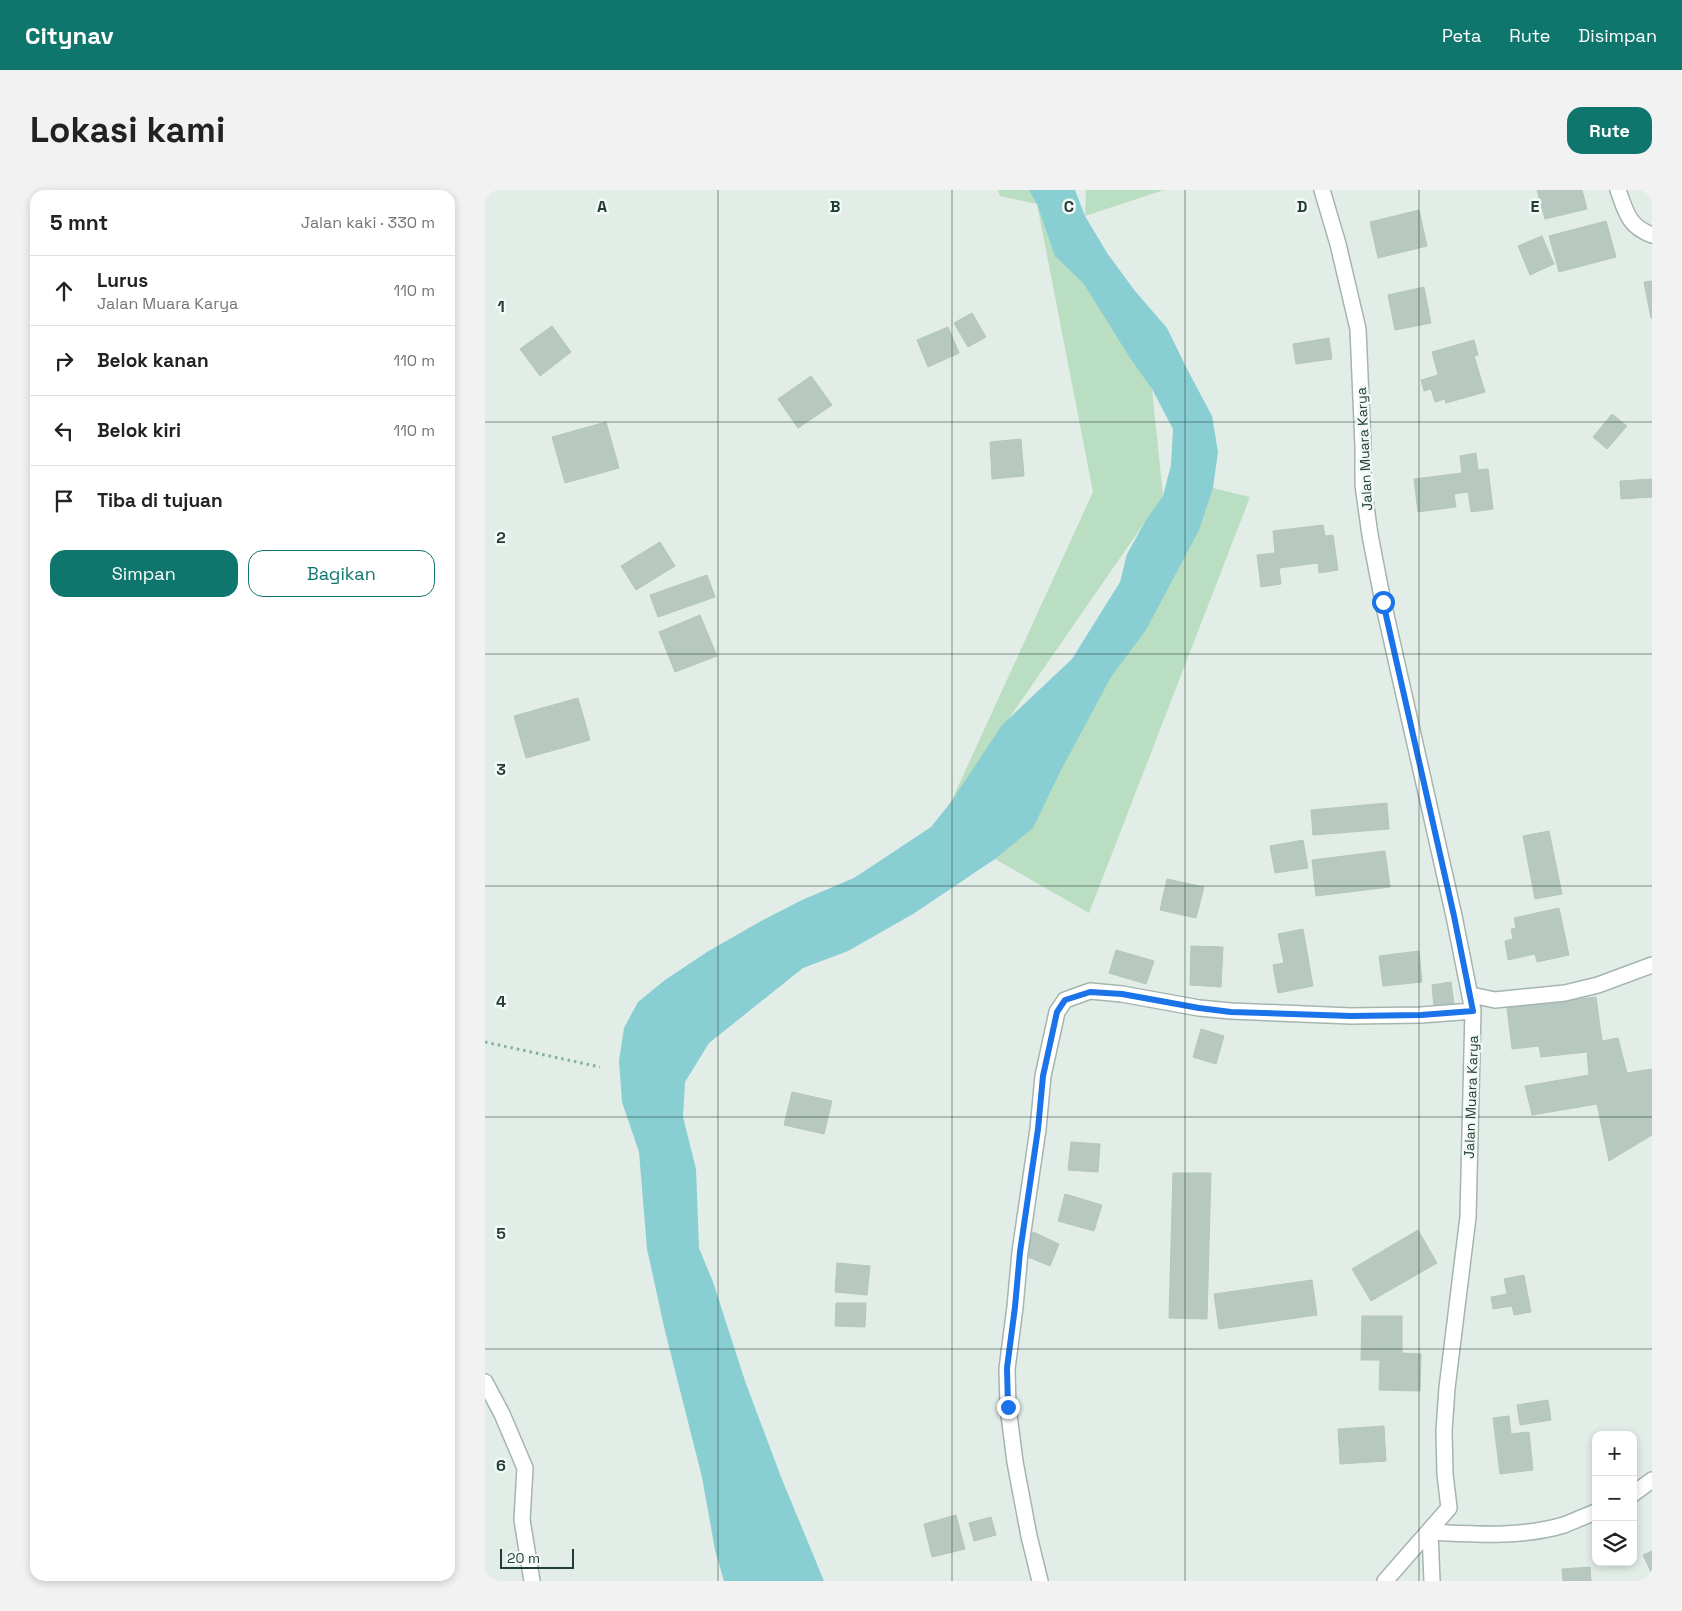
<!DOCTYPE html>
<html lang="id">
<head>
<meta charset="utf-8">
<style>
  :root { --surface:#fff; --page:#f2f2f2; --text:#222; --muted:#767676; --line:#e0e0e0; --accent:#0f766e }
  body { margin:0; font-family:"Space Grotesk",sans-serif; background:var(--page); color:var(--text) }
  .controls { position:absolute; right:15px; bottom:15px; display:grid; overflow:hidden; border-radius:10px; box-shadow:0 2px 8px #0003 }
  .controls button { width:45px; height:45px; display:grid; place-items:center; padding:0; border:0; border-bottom:1px solid var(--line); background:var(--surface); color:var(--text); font:25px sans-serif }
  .scale { position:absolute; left:15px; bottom:12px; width:74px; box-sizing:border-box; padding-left:5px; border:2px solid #213e34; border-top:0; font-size:14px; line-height:18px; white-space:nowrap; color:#213e34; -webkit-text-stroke:4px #f3f9f5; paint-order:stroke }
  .stop { position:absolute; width:15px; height:15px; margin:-11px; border:4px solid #1a73e8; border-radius:50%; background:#fff }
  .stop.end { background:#1a73e8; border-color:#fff; box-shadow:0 1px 5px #0008 }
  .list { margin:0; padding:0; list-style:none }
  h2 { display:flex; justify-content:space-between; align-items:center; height:65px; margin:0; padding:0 20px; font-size:21px }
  h2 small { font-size:16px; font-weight:400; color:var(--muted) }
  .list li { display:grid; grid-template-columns:32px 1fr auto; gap:15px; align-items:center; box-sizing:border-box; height:70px; padding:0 20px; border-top:1px solid var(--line) }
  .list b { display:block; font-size:19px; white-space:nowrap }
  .list p { margin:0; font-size:16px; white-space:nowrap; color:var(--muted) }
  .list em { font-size:16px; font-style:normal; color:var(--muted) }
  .actions { display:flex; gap:10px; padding:15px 20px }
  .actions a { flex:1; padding:11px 0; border:1px solid var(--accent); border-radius:15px; text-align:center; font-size:18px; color:var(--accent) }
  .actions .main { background:var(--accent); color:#fff }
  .icon { flex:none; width:28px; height:28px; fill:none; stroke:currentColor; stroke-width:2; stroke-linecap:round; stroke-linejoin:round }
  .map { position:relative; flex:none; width:1167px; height:1391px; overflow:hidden; border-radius:15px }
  header { display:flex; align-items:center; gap:30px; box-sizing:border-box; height:70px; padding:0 25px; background:var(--accent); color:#fff }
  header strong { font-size:24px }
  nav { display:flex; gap:28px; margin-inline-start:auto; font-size:18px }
  .intro { display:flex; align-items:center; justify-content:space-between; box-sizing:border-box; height:120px; padding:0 30px }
  h1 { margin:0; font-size:35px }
  .button { padding:12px 22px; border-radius:15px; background:var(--accent); color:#fff; font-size:18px; font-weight:700 }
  main { display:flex; gap:30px; padding:0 30px }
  aside { flex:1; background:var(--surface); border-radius:15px; box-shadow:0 2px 8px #0003 }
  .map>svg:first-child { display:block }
  .green { fill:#badec1 }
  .water { fill:#89ced3 }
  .building { fill:#b7c8c0; stroke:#b4c6bd }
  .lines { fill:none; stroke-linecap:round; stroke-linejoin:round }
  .minor-casing { stroke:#a4b5ae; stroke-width:18 }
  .tertiary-casing { stroke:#a4b5ae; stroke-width:18 }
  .path { stroke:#82b19e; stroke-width:3; stroke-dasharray:2.5 4; stroke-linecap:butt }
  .minor { stroke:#fff; stroke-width:15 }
  .tertiary { stroke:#fff; stroke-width:15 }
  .route { stroke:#1a73e8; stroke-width:6 }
  .grid { fill:none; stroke:#213e34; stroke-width:1; stroke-opacity:0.55 }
  .labels { text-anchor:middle; stroke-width:5; stroke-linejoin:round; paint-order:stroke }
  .street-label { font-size:14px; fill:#213e34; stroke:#f3f9f5 }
  .grid-label { font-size:16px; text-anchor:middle; font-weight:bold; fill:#213e34; stroke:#f3f9f5; stroke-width:5; stroke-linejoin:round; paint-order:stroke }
</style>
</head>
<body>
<header>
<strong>Citynav</strong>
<nav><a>Peta</a><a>Rute</a><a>Disimpan</a></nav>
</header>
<div class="intro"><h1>Lokasi kami</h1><a class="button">Rute</a></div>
<main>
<aside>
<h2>5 mnt<small>Jalan kaki · 330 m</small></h2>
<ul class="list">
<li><svg class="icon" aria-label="ahead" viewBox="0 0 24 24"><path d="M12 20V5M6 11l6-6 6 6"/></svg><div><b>Lurus</b><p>Jalan Muara Karya</p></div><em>110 m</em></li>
<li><svg class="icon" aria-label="right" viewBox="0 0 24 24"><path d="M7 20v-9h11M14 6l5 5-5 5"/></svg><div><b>Belok kanan</b></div><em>110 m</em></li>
<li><svg class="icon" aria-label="left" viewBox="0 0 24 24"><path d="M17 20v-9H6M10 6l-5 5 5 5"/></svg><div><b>Belok kiri</b></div><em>110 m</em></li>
<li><svg class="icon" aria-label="arrive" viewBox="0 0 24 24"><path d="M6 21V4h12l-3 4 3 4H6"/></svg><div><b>Tiba di tujuan</b></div></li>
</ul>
<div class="actions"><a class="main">Simpan</a><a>Bagikan</a></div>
</aside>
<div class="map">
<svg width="1167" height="1391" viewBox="0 0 1167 1391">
  <rect width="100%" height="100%" fill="#e2ede7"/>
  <path class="green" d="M513,0H572L667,199L678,306L466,612L608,302L552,14L515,6Z
    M601,0H679L600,26Z
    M728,298L765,307L604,723L510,669Z"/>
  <path class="water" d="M544,0H590L600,26L622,63L650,101L682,138L701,177L727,226L733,262L728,298L714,340L661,440L626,487L575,582L548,638L510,669L428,724L363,761L318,778L224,853L200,892L198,927L211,979L214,1058L228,1092L260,1191L296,1287L339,1391H239L230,1360L217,1287L180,1141L162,1059L154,962L137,912L134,871L139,838L153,812L180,790L222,762L276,731L317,710L369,688L446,637L466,612L517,535L587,469L635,392L642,364L661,330L678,306L686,275L688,239L667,199L645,168L599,94L570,66L552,14Z"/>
  <path class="building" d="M1052,0H1097L1102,19L1060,29Z
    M934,20L942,56L893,68L885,32Z
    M1121,31L1131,67L1074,82L1064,46Z
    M1057,46L1069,74L1045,85L1033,56Z
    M1167,91V128H1166L1159,92Z
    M939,97L946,133L910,140L903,105Z
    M487,123L501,147L483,157L469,133Z
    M67,136L86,162L55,186L35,159Z
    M463,137L474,163L443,177L432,150Z
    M844,148L847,169L811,174L808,154Z
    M989,150L993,165L989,166L1000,202L961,213L960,209L950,212L946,199L939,201L936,190L953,185L947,162Z
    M326,186L347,215L313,238L293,209Z
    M1127,224L1142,236L1122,259L1108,247Z
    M121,232L134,278L80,293L67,247Z
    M536,249L539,286L507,289L505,252Z
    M991,263L993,280L1003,279L1008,319L986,322L983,302L969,304L971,317L933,322L929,289L977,283L975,266Z
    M1167,289V307L1136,309L1135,291Z
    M838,335L840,346L848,345L853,380L834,383L833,373L794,378L796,394L776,397L772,365L790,363L788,341Z
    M175,352L190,376L151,400L136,376Z
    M222,385L230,407L173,427L165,405Z
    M215,425L232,466L190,482L174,442Z
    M93,508L105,550L41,568L29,526Z
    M902,613L904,639L828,645L826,620Z
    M1064,641L1077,704L1050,709L1038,646Z
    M818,650L823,678L790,683L785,656Z
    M900,661L905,697L831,706L827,670Z
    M682,689L719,697L711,728L675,720Z
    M1074,718L1084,765L1052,772L1050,764L1023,770L1020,751L1028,749L1026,739L1031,738L1029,728Z
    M818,739L828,796L793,803L788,775L799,773L793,744Z
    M706,756L738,757L736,797L705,795Z
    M631,760L669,771L661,794L624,783Z
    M934,761L937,792L898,796L894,766Z
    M966,792L969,814L949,817L947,795Z
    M1111,807L1117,851L1133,848L1142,883L1167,879V945L1124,971L1112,914L1047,925L1040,896L1104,885L1102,862L1056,867L1054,856L1027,859L1022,818Z
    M716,839L739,846L731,874L708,867Z
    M307,902L347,911L339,944L299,935Z
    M586,952L615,954L613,982L583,980Z
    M688,983H726L722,1129L684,1128Z
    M580,1004L617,1015L609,1041L573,1031Z
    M933,1040L952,1073L886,1111L867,1079Z
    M548,1042L574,1054L565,1076L538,1065Z
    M352,1073L385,1076L382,1105L350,1102Z
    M1039,1085L1046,1122L1029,1125L1027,1116L1008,1119L1006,1107L1022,1104L1019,1089Z
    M827,1090L832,1125L734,1139L729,1104Z
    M351,1113H381L380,1137L350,1136Z
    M877,1126H917V1163L936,1164L935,1201L894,1200L895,1170H876Z
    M1063,1210L1066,1230L1035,1235L1032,1215Z
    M1024,1226L1026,1244L1044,1242L1048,1280L1015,1284L1008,1228Z
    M899,1236L901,1271L855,1274L853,1239Z
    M471,1325L480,1359L447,1367L439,1334Z
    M506,1327L511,1345L489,1351L484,1333Z
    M1167,1361V1384L1158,1365Z
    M1105,1377L1106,1391H1078L1077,1379Z"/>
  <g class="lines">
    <defs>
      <path id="minor" d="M837,0L853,54L873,139L878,256V295L885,345L898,412L969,726L988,821L983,1027L962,1198L959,1241L960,1284L964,1318L900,1391
        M1133,0C1141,22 1143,36 1167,45
        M986,805L1010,810L1080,803L1113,795L1167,775
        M0,1192L17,1224L40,1278L37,1330L47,1391
        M945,1342L947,1391
        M555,1391L544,1346L530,1272L523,1217L522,1179L530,1117L535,1062L553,939L558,886L572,822L580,810L605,801L637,804L714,818L746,821L866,826L936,825L988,821"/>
      <path id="tertiary" d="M1148,1304L1167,1290
        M945,1342C989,1344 1035,1348 1079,1335C1089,1331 1100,1326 1111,1322"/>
    </defs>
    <use href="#minor" class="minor-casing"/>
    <use href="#tertiary" class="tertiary-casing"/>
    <path class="path" d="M0,852L115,877"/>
    <use href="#minor" class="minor"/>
    <use href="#tertiary" class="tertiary"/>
  </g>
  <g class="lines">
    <path class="route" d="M523,1217L522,1178L530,1117L535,1062L553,939L558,886L572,822L580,810L605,802L637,804L714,818L746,822L866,826L936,825L988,821L969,726L898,412"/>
  </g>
  <path class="grid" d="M233,0V1391M467,0V1391M700,0V1391M934,0V1391M0,232H1167M0,464H1167M0,696H1167M0,927H1167M0,1159H1167"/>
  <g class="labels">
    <g class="street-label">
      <text transform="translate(879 259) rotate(-93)" y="5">Jalan Muara Karya</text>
      <text transform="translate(986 907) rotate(-88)" y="5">Jalan Muara Karya</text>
    </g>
  </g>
  <g class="grid-label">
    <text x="117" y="22">A</text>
    <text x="350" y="22">B</text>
    <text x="584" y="22">C</text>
    <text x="817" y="22">D</text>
    <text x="1050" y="22">E</text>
    <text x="16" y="122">1</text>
    <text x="16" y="353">2</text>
    <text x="16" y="585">3</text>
    <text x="16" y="817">4</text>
    <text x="16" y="1049">5</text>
    <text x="16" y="1281">6</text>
  </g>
</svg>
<div class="controls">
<button>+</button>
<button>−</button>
<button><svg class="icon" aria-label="layers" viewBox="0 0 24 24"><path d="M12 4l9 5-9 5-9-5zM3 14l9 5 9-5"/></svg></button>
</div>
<div class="scale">20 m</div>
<div class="stop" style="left:898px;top:412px"></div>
<div class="stop end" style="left:523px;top:1217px"></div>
</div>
</main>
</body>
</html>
